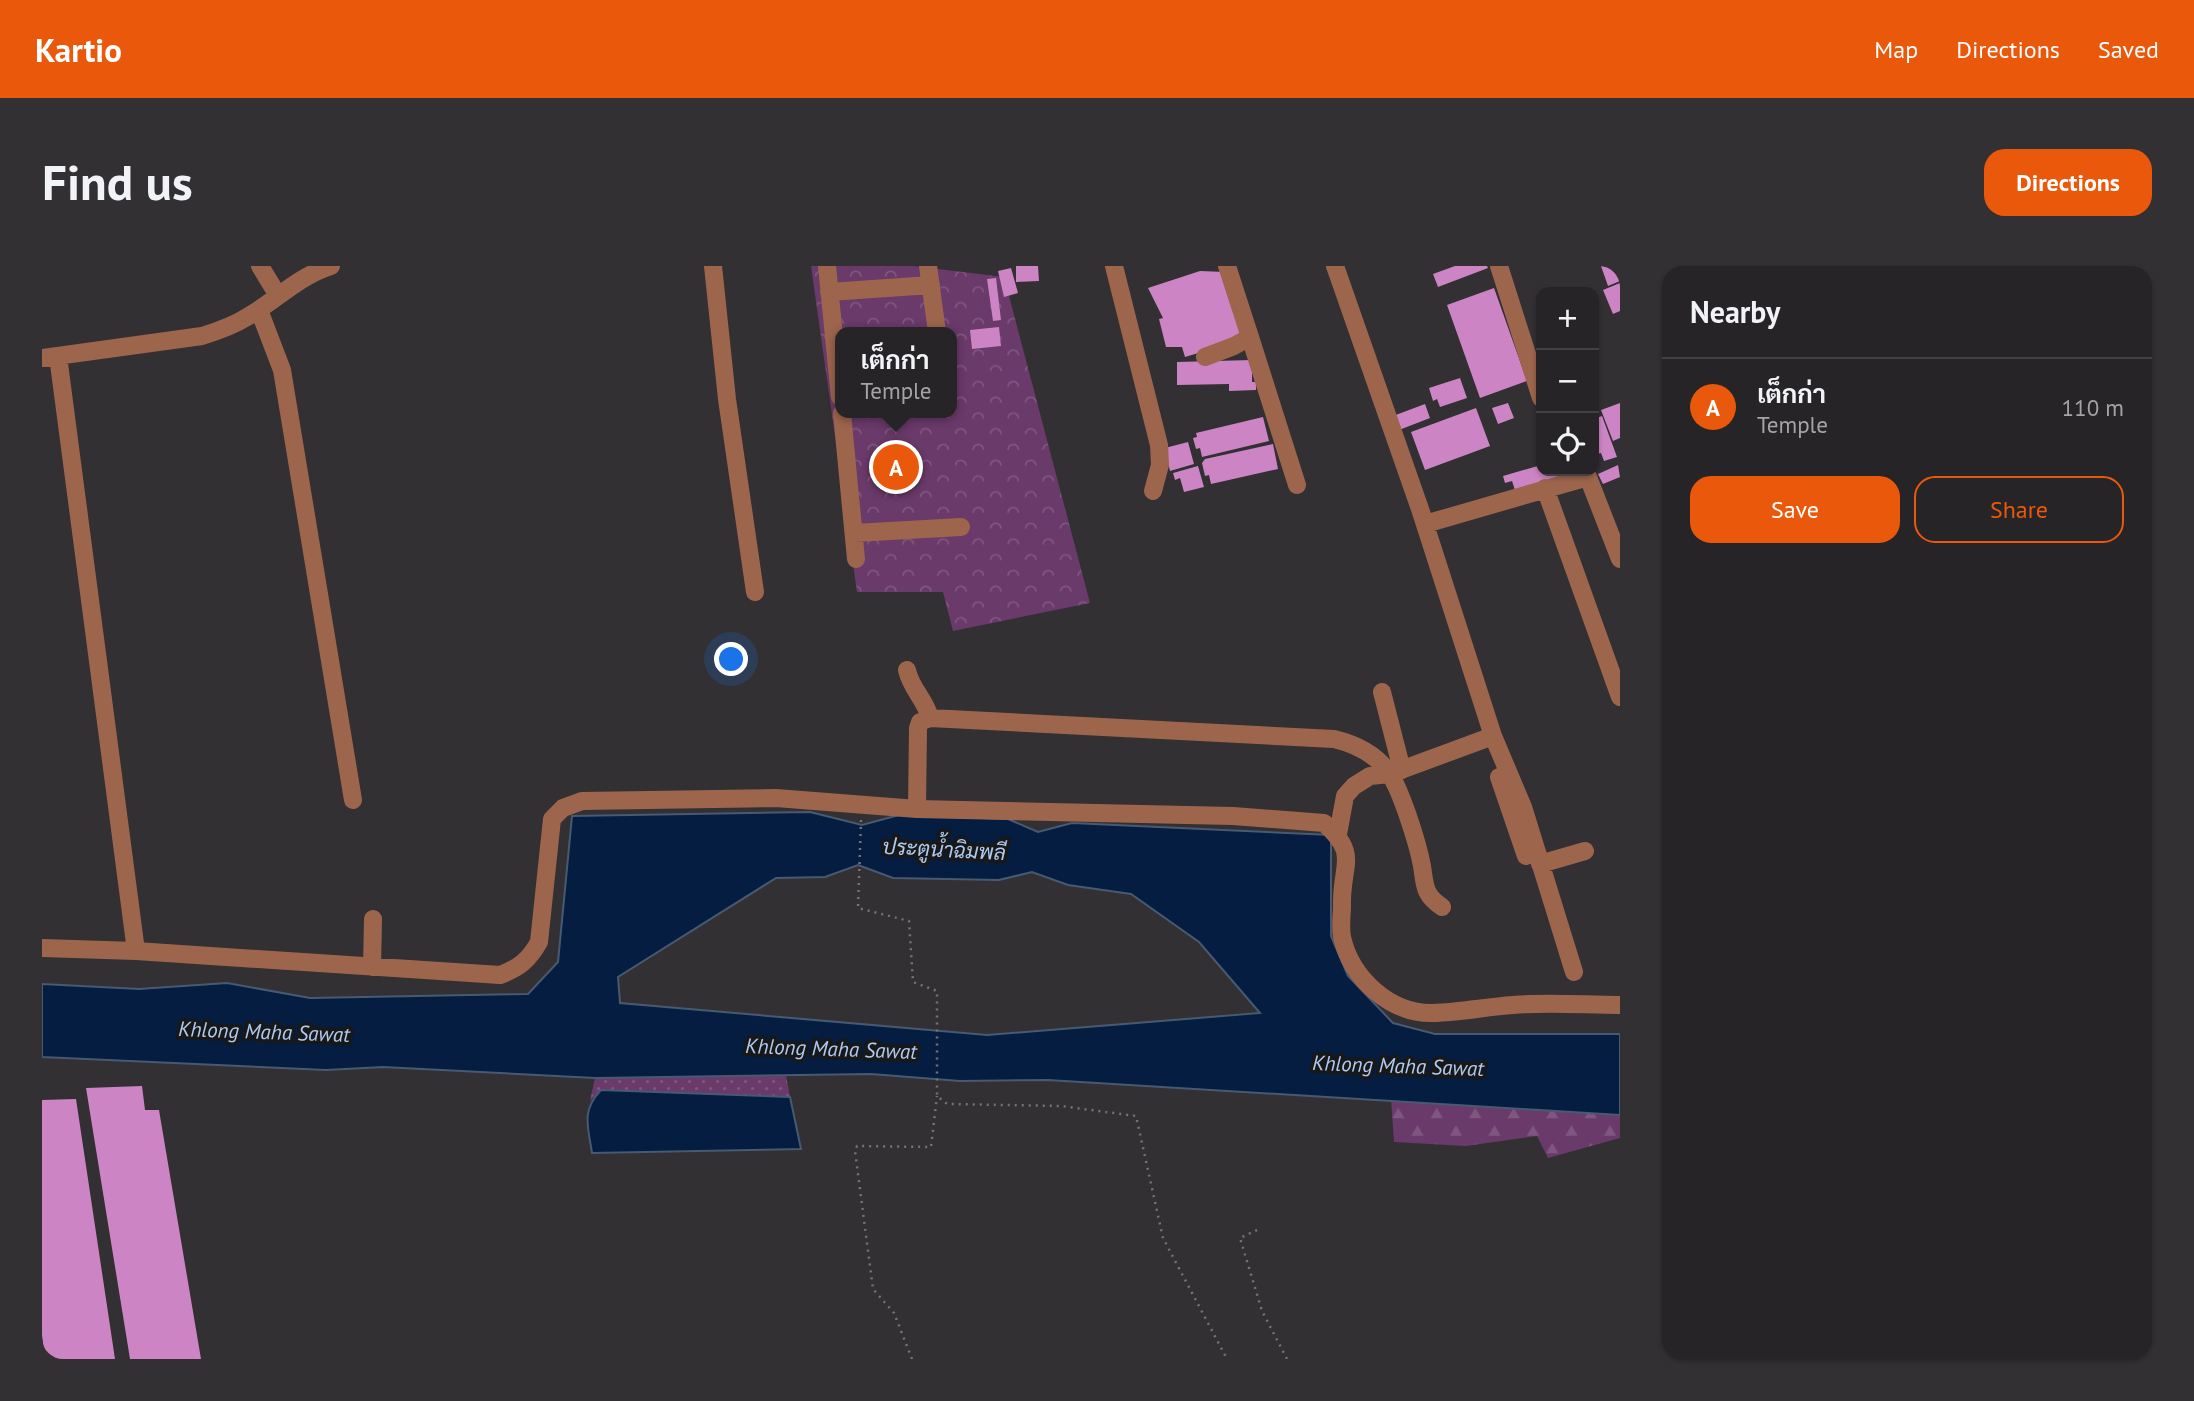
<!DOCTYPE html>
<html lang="en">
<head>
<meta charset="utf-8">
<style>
  :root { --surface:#262426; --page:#323032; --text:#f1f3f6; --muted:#a4a4a7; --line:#424143; --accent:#ea580c }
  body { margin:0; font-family:"PT Sans",Sarabun,sans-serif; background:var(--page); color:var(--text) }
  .controls { position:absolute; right:21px; top:21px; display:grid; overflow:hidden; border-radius:14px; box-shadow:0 2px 5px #0004 }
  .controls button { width:63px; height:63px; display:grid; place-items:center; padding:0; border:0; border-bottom:2px solid var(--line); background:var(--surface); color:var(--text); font:35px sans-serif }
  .you { position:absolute; left:690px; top:394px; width:24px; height:24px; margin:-18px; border:5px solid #fff; border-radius:50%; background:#1a73e8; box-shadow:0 0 0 10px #1a73e833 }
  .badge { display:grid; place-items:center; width:46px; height:46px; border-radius:50%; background:var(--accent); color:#fff; font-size:23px; font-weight:700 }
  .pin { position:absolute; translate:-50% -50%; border:4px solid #fff; box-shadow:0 2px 7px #0006 }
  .popup { position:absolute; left:793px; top:61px; width:122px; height:91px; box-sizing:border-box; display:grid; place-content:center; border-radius:14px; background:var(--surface); filter:drop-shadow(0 2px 5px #0005); font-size:23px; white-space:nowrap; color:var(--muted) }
  .popup b { font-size:26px; color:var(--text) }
  .popup::after { content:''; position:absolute; left:50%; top:100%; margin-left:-14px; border:14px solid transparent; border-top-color:var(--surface) }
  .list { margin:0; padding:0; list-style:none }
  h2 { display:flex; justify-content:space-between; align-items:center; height:91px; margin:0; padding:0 28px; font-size:30px }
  h2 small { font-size:23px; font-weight:400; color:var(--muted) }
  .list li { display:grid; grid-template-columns:46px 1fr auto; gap:21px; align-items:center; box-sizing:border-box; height:98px; padding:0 28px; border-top:2px solid var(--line) }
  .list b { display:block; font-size:26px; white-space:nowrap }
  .list p { margin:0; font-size:23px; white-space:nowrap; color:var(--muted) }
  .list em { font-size:23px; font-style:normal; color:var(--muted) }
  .actions { display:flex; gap:14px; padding:21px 28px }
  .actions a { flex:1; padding:16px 0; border:2px solid var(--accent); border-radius:21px; text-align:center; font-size:24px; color:var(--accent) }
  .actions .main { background:var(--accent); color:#fff }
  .icon { flex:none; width:38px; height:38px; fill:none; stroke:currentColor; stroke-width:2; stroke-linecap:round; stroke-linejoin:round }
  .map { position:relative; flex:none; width:1578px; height:1093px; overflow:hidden; border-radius:21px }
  header { display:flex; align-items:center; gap:42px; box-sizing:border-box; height:98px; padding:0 35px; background:var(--accent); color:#fff }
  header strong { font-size:33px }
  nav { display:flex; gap:38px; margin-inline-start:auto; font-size:24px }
  .intro { display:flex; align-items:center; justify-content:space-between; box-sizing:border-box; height:168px; padding:0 42px }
  h1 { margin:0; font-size:49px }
  .button { padding:18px 32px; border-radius:21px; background:var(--accent); color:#fff; font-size:24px; font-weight:700 }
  main { display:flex; gap:42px; padding:0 42px }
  aside { flex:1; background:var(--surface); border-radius:21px; box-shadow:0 2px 5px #0004 }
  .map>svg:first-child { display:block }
  .grass { fill:url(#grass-dots) }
  .forest { fill:url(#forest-firs) }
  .park { fill:url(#park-crowns); fill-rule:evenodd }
  .water { fill:#041d40; stroke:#485972; stroke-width:2; fill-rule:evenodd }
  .building { fill:#cc84c5 }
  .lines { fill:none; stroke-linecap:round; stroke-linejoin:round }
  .path { stroke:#757375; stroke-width:2.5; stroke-dasharray:2 5; stroke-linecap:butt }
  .minor { stroke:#9e654d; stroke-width:18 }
  .labels { text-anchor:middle; stroke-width:7; stroke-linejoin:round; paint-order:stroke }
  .water-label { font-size:21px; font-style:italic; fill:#afcaf0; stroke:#191819 }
</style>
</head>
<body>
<header>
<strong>Kartio</strong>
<nav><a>Map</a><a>Directions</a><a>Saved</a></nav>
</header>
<div class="intro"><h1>Find us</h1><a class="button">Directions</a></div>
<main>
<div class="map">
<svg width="1578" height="1093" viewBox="0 0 1578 1093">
  <defs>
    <pattern id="grass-dots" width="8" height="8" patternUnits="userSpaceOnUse" patternTransform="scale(1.75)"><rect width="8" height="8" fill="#6a3a6a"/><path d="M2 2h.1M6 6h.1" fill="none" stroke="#7f567f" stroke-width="1.8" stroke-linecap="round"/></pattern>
    <pattern id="forest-firs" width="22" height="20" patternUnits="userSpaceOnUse" patternTransform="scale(1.75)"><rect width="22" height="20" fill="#6a3a6a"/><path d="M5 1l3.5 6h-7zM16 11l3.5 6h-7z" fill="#7f567f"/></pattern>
    <pattern id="park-crowns" width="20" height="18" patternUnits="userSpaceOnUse" patternTransform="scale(1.75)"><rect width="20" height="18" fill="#6a3a6a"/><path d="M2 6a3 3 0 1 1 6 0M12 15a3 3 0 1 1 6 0" fill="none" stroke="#7f567f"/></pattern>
  </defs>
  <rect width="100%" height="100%" fill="#323032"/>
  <path class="grass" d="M744,809L748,831L559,824L548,835L553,812Z"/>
  <path class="forest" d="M1349,833L1578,849V872L1506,892L1495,870L1424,880L1352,876Z"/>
  <path class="park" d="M769,0H871L962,11L1048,337L911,365L901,326H815ZM798,66H910V147H798Z"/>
  <path class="water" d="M768,546L820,559L857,549L966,553L996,566L1030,557L1289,569V670L1306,710L1351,757L1393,768H1578V849L1006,814L918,815L829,808L553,812L341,801L284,804L0,791V718L97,723L185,717L268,732L486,728L516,696L530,550ZM816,599L851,612L957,614L990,606L1026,619L1089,628L1157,676L1218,747L945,769L578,737L576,711L734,612L783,611Z
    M559,824L748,831L759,883L550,887C546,860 539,845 559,824Z"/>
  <path class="building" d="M974,0H996L997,15L974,16Z
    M1413,0H1445L1446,2L1396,21L1391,8Z
    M1559,0H1578V15L1566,20Z
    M969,2L976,27L962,31L956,5Z
    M1158,5L1183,6L1203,73L1143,91L1140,81H1124L1117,53L1121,52L1106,22Z
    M954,12L959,54L951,55L945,13Z
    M1578,17V45L1571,48L1561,24Z
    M1452,22L1485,115L1438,132L1405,39Z
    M957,61L959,80L930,83L928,64Z
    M1210,94V116H1214V124L1187,125V118L1135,119V96Z
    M1418,112L1425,132L1398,141L1395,133L1391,135L1387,122Z
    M1466,137L1472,152L1456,158L1450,142Z
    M1578,137V172L1571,175L1559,144Z
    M1383,138L1388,152L1357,164L1351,150Z
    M1434,142L1448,180L1383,204L1369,166Z
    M1560,150L1575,191L1562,195L1559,187L1552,189V153Z
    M1221,151L1227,175L1160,191L1158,182L1154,183L1151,172L1155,171L1154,167Z
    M1146,176L1152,198L1128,205L1123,182Z
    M1231,178L1236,203L1169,218L1167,209L1163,210L1160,197L1163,193Z
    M1499,199V205H1535L1536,208L1474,227L1470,215L1463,217L1461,210Z
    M1576,199L1578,211L1561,218L1556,208Z
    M1156,200L1162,221L1142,226L1138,212L1133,214L1131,207Z
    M100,820L103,844H117L159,1093H88L44,822Z
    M34,833L73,1093H3L0,1069V834Z"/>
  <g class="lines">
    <path class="path" d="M819,554L816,642L867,655L871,716L895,725V830L905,838L1019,840L1094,850L1121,972L1185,1093
      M1215,964L1198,972L1220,1045L1245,1093
      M870,1093L852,1047L831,1023L813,885L815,880L889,881L895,830"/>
    <path class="minor" d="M218,0L235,28
      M671,0L685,133L713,326
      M785,0L798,131
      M886,0L895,66
      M1072,0L1117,179L1118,199L1111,225
      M1293,0L1378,243L1451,470L1481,541L1532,706
      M1457,0L1499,132
      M787,26L889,19
      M217,44L240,104L311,534
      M1208,71L1255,219
      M16,90L94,685
      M1163,91L1192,80L1208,71L1185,0
      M0,92L160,70C176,65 191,60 205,51C235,34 255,11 289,0
      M800,147L814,293
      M1503,222L1578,431
      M1383,258L1546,211L1578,293
      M812,267L919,261
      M865,404C869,423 883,433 888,452
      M1340,426L1360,504
      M1457,511L1484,590
      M875,543L876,462L878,456L888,452L1292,473C1313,478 1334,488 1347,507C1359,524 1376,578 1380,600C1383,620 1382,629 1400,641
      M1296,568L1303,530L1312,520L1328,510L1348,508L1451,470
      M1498,598L1543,585
      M0,682L94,685L458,709C477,702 487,694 497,676L510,553L521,542L540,535L734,532L875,543L1191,550L1282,557C1318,589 1299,598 1300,639C1300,649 1298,661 1300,671C1309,712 1348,748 1391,747C1418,746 1444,741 1471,739C1506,736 1543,739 1578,739
      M330,701L331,653"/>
  </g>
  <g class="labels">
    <g class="water-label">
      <text transform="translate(902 584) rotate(3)" y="7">ประตูน้ำฉิมพลี</text>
      <text transform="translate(222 766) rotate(2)" y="7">Khlong Maha Sawat</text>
      <text transform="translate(789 783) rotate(2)" y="7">Khlong Maha Sawat</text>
      <text transform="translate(1356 800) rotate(2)" y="7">Khlong Maha Sawat</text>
    </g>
  </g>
</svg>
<div class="controls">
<button>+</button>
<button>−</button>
<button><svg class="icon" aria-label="locate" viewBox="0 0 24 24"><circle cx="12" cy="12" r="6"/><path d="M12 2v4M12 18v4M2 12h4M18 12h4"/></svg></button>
</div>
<div class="you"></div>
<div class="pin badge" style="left:854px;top:201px">A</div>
<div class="popup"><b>เต็กก่า</b>Temple</div>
</div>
<aside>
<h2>Nearby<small></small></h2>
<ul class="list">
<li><span class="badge">A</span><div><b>เต็กก่า</b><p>Temple</p></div><em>110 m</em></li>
</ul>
<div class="actions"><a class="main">Save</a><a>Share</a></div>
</aside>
</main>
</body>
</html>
